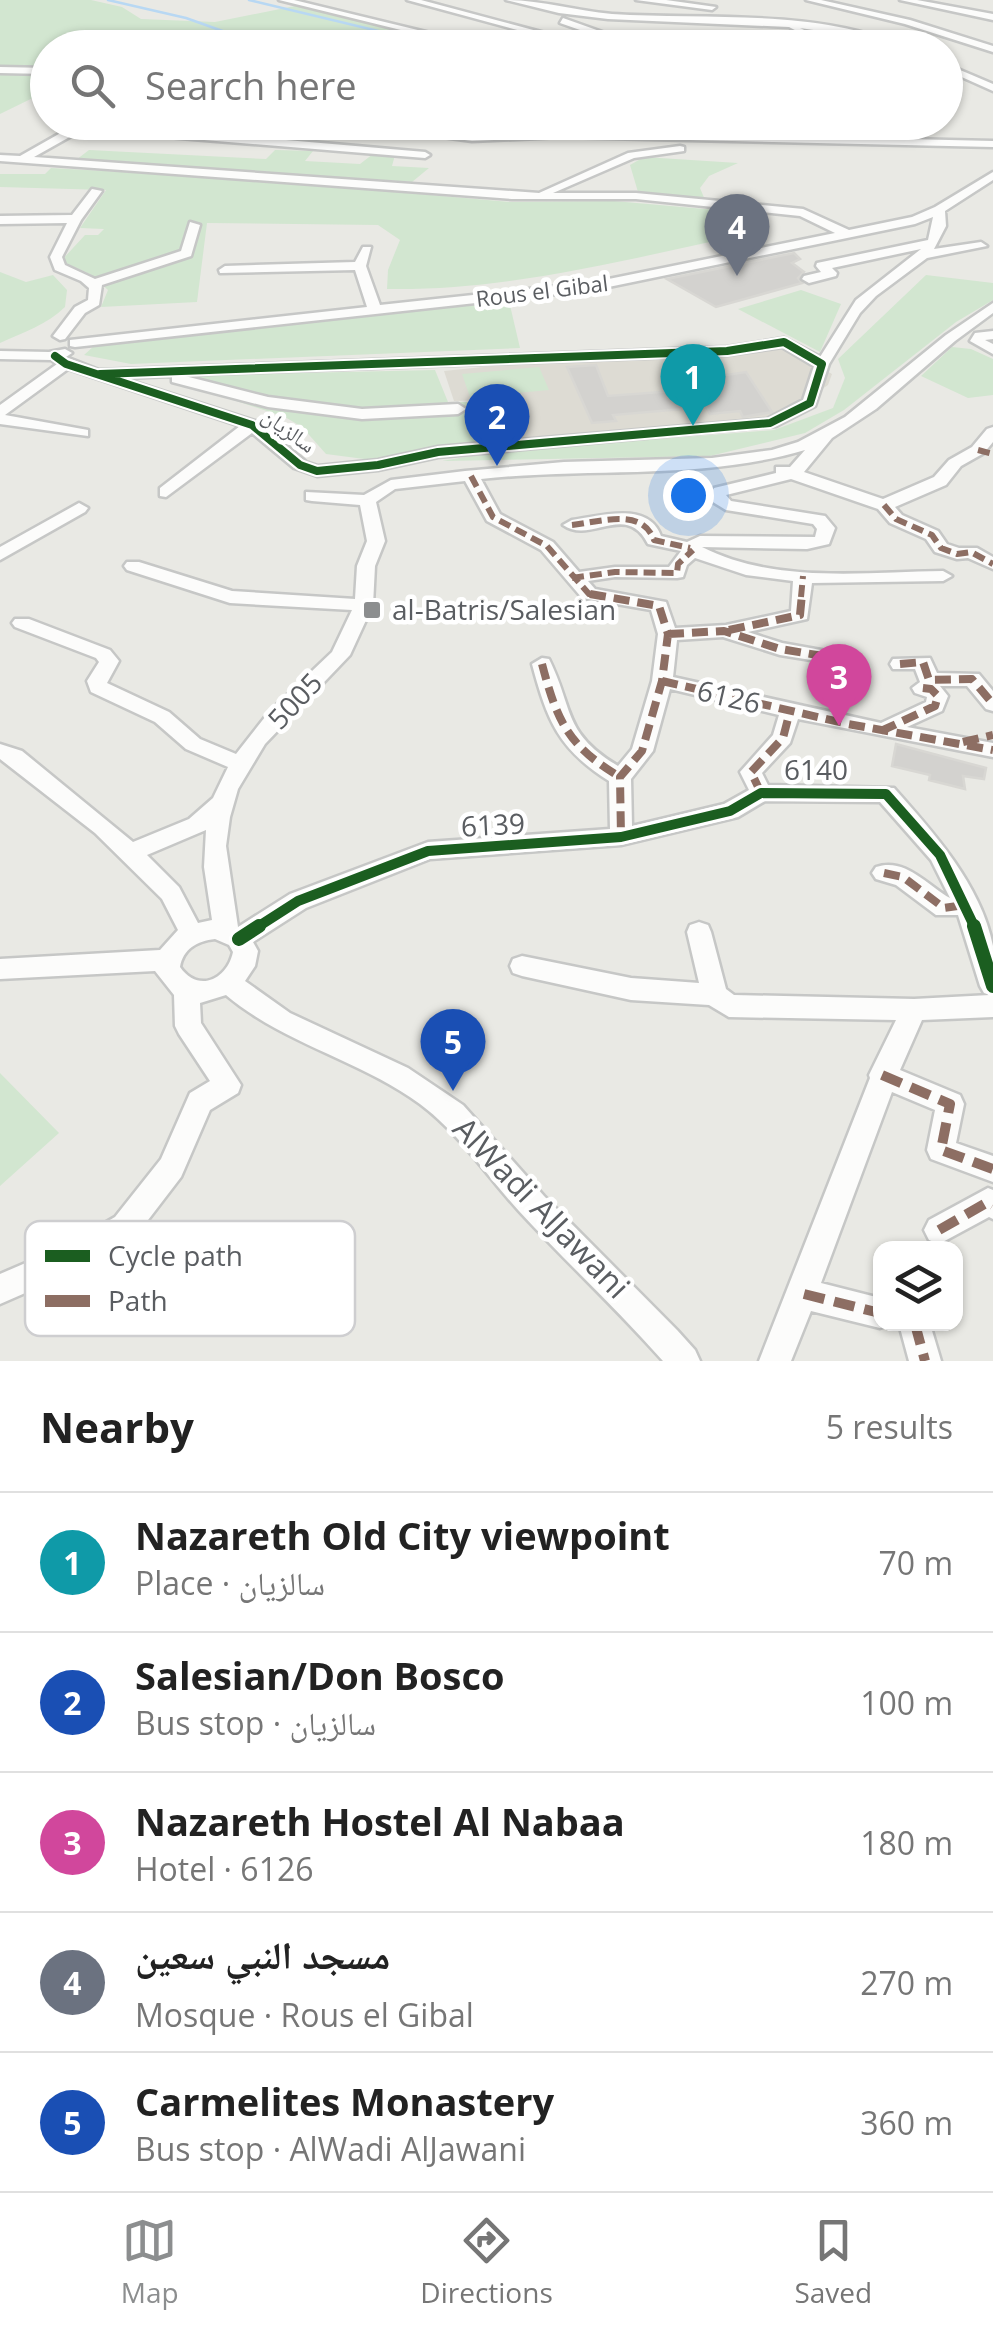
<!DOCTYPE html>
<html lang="en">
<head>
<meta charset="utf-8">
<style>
  :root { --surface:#fff; --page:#f2f2f2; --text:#222; --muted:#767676; --line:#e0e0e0; --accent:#8c8e8f }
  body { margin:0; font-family:"Open Sans","Noto Naskh Arabic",sans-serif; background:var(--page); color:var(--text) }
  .controls { position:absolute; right:30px; bottom:30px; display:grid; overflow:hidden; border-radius:20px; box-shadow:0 2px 8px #0004 }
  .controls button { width:90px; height:90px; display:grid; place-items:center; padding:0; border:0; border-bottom:2px solid var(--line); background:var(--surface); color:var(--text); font:50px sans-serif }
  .you { position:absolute; left:688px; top:495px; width:35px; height:35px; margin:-25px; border:8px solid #fff; border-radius:50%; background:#1a73e8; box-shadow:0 0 0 15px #1a73e833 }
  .badge { display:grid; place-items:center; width:65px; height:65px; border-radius:50%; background:var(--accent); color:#fff; font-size:32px; font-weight:700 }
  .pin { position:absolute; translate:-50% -82px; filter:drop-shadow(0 2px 5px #0008) }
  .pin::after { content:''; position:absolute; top:52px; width:35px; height:30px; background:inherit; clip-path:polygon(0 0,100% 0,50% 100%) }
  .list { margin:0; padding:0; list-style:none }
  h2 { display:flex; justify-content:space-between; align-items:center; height:130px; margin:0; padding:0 40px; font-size:42px }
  h2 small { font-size:32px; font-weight:400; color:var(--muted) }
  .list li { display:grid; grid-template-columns:65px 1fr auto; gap:30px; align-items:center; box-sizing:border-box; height:140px; padding:0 40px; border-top:2px solid var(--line) }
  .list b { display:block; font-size:38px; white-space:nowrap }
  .list p { margin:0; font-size:32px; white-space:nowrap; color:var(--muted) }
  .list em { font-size:32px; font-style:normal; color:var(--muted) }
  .icon { flex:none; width:55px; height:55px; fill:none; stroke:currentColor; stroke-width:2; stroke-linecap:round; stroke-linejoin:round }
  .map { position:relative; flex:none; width:993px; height:1361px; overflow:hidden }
  .search { position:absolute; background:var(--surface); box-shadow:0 2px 8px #0004; left:30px; right:30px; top:30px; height:110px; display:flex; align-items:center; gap:25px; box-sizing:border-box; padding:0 35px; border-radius:55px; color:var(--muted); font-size:38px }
  .sheet { height:830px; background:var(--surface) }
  nav { display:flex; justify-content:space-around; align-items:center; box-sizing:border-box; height:140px; border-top:2px solid var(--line); background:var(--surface); font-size:28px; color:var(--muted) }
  nav a { display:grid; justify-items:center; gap:5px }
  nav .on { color:var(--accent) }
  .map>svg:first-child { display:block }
  .education { fill:#dddbd3 }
  .green { fill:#d2e6d0 }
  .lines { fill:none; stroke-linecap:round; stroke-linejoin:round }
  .stream { stroke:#b8d8f3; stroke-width:2.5 }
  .building { fill:#d3d2cf; stroke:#d8d7d3; stroke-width:2.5 }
  .minor-casing { stroke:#c6c7c6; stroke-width:5 }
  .minor { fill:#fcfcfb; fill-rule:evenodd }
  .quiet-far2 { stroke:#8d6e63; stroke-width:6; stroke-dasharray:12 6; stroke-linecap:butt }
  .quiet-far1 { stroke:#8d6e63; stroke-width:8; stroke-dasharray:16 8; stroke-linecap:butt }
  .quiet { stroke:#8d6e63; stroke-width:10; stroke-dasharray:21 10; stroke-linecap:butt }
  .cycleway-far3-casing { stroke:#fff; stroke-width:10 }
  .cycleway-far2-casing { stroke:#fff; stroke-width:12 }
  .cycleway-far1-casing { stroke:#fff; stroke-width:16 }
  .cycleway-casing { stroke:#fff; stroke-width:20 }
  .cycleway-far3 { stroke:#1b5e20; stroke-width:6 }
  .cycleway-far2 { stroke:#1b5e20; stroke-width:8 }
  .cycleway-far1 { stroke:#1b5e20; stroke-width:10 }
  .cycleway { stroke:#1b5e20; stroke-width:14 }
  .poi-dot { fill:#8c8e8f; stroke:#fff; stroke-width:4 }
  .labels { text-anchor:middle; stroke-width:9; stroke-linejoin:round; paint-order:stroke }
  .far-street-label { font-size:22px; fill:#5a5d61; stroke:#fff }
  .poi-label { font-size:28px; fill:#5a5d61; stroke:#fff; text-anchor:start }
  .street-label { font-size:28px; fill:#5a5d61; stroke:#fff }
  .near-street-label { font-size:32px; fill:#5a5d61; stroke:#fff }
  .key { fill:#fff; stroke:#ceced0; stroke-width:2.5 }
  .key-label { font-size:28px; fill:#5a5d61 }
</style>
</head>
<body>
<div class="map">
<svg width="993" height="1361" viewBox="0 0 993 1361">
  <rect width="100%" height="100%" fill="#e9e9e4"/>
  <path class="education" d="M783,345L832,374L828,385L791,410L760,420L496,440L483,400L454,401L444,371L583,357Z"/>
  <path class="green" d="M0,0H91L122,7L141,19L215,22L295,6L464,47L48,48L47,66L0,67Z
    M36,72L47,80V91L0,114V73Z
    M89,150L266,159L275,150L313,151L305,161L360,164L373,154L395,155L392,166L429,168L412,182L76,160Z
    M644,157L738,163L709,176L700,188L705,200L638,192L630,165Z
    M51,168L249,179L511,202L614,201L750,213L738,217L746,234C629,259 508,291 387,289L388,270L400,240L378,225L207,223L197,302L101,307L108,290L90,274L61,261L85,235H98L104,229L80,228L106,190L0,187V174H45Z
    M0,272L26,282L53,275L67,290L65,307C48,324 22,333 0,343Z
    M926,275L993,283V300L956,322L844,410L805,433L710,456L442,461L494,452L774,430L833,408L845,378L838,359Z
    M801,290L841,304L820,352L738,309Z
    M509,301L520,348L131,364L84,355L94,346Z
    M952,347L971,349L993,359V395L968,398L921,376Z
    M539,367L549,390L470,397L462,374Z
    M435,370L448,402H475L487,441L372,460L326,454L302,427L285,417L160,376Z
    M0,1073L59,1133L0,1186Z"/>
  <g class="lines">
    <path class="stream" d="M108,0L186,18L245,39L246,48
      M249,0L449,48"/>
  </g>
  <path class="building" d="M794,253L800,259L792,263L804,272L798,278L802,283L716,307L667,279Z
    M596,365L608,396L689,390L684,381L746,372L772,412L743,417L740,411L710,414L706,407L613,415L616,421L592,423L567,367Z
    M896,744L986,768L984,779L963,776L965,789L929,780L930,775L892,766Z"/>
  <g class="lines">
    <defs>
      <path id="minor" d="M279,0H294L492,48H474Z
        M407,0H421L601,48H584Z
        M506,0C541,0 576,11 612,14C705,20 821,8 907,48C872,48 836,32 800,28L832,43L831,48H822V44L789,27L608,19L559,13Z
        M636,0H666L716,7L712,10Z
        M806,0H821L910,20L993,46V52L905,24Z
        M900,0H917L993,14V20Z
        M563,18L622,39L664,48L620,44L560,23Z
        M674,33L790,45L794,48H759L671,38Z
        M946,64L993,84V91L946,70Z
        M0,67L48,68V74L0,73Z
        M80,122L425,152L430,155L425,158L82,130L34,157L539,193L628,153L680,146L684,147V151L634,158L553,193H636L803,209L849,230L912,217L935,207L993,172V180L945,211L946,226L934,249L981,242L987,246L927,258L876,296L860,313L829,364L815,406L776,426L438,457L378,470L317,476L294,468L252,433L166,497L160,496V488L240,426L68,369L5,415L88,430V436L0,424V405L57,364L51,360L0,359V351L49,352L65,349L72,353L66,357L99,370L727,347L784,338L820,357L856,300L921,249L832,268L837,273L836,276L809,283L802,279L804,276L821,272L816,266L817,263L928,240L933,217L915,224L594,290L75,347L70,346V340L367,307L355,270L220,273L219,270L225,266L355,262L363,247H371L366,266L380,305L594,282L835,233L800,216L636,199H512L0,161V155L20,156ZM782,347L814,366L803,400L767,419L438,447L378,460L318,466L306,462L258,422L122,378L172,376V382L268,407L362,419L458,414L466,409L458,404L362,409L268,397L181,375L727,355Z
        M332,122H368L472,135L561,131L993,141V147L561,137L472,141Z
        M92,189L102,191L81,220L62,257L65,265L95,279L181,251L190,222L200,225L191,256L102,285L99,305L85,313L65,339L60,340L53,336L75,307L88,300L89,288L81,281L55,270L50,257L67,223L0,224V216L72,215Z
        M993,303V313L955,341L876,409L832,438L804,472L883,499L934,477L949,460L972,447L987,429L993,427V442L984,453L961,466L946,485L895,507L902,515L938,531L947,544L959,548H977L993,557V569L968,558L957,559L935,552L926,539L890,523L878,509L791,479L726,495L731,501L825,516L835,528L829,544L807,549L702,547C775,584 864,572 943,571L952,576L943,581L812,583L807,619L748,632L782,643L849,655L852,659L849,663L842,665L780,655L723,637L677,640L673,677L881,723L926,702L927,697L915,693L912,688L920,682L915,669H893L890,664L893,659L930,658L937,673L979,674L993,691V711L986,709L967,686H940L948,696L942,711L907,727L993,743V757L798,719L790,743L762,773L768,785L894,788C934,833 981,885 993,946C993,968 993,994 993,1017L922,1020L900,1070L960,1095L964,1104L956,1143L993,1156V1182L931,1159L927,1150L935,1110L892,1092L821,1283L880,1298V1324H891L880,1328L811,1311L791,1361H759L870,1078L869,1075L896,1020L729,1017L709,1005L631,1000L522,976L513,973L510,966L513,959L522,956L631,978L699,983L687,932L690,925L699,922L708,925L711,932L726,989L734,995L914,999L990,995L984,993L980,986L958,915H936L896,885L876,879L872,873L876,867C905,857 927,885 950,898L931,860L880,802L765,801L738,817L621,845L430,859L306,908L253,942L258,951L255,966L245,981L290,1013L408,1068L463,1105L544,1196L677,1330L695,1350L700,1361H663C617,1309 566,1262 519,1211C486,1175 460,1134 420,1104C360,1060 284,1044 226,995L200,1003L201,1023L241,1085L238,1093L210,1110L181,1177L135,1237L87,1266L0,1304V1274L65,1246L115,1217L161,1159L190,1093L210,1081L179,1034L175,1026L174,995L155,971L0,979V959L160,950L178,930L162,899L95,833L0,759V744L22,751L133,842L189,819L213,798L228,767L186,749L155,722L91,692L87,681L99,662L96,658L15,627L12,623L15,619H29L110,650L119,661L107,683L169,712L200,739L236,754L269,712L332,652L352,610L230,603L127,570L124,566L127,562H139L232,591L355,599L357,566L367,541L360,505L312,501L306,500V492L364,495L391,480L465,471L564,462L712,458L772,450L798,442L845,417L946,335ZM805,450L790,467H776V473L714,488L708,499L726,510L813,524L817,529L815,537L700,536L687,542L661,536C648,501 601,516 572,520L563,525C591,545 626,501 648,544L681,551L669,567H615L579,572L553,542L500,514L481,479C589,467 701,481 805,450ZM465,481L487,521L541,550L582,598L651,610L658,634L652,681L632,749L618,766C562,732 574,709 549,659L542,658L532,664C547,720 558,749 609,781L610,829L428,842L290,894L238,927L226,846L230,817L238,789L265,744L350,655L373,605L375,566L385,541L376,502L395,489ZM695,558L746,575L793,581L791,611L726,625L675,628L666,602L595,589L588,581L615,577L677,578L683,577L687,565ZM670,689L779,715L773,735L740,772L749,790L724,804L632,826L631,779L653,751ZM206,830L204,867L212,920L198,923L179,887L147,855ZM215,939L229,945L233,952C227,980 198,993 180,967C183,949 197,941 215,939Z
        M993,331V339L985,340L993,344V354L970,341L975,333Z
        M79,503L88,508L85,512L0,560V547Z
        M988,1188L993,1190V1219L989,1217L939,1244L929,1240L924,1230L929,1220Z
        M899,1324H930L941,1361H909Z"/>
    </defs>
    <use href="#minor" class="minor-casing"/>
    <use href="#minor" class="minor"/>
    <path class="quiet-far2" d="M978,450L993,454
      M471,476L493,517L547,546L589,594L604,597
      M884,505L896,519L932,535L941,548L957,554L971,552L993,564
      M572,525C600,522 642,507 654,540L690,548
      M572,578L615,572L677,573L678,564L693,550
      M801,597L803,576"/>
    <path class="quiet-far1" d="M590,594L659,606L668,634L662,681L642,751L620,777L621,837
      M729,630L800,615L802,594
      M668,634L724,631L780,649L842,659
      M542,664C557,721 568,746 620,777
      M900,664L923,662L929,680L972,679L993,704
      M662,681L848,724L993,750
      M881,731L935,706L938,696L931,689L922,688
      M963,742L993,735
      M761,793L751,772L783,738L790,711
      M884,873L903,877L944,908L965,905"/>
    <path class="quiet" d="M882,1075L950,1104L941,1150L993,1169
      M939,1230L988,1202L993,1205
      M804,1294L880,1313
      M915,1324L925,1361"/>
    <defs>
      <path id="cycleway-far3" d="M777,343H786"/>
      <path id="cycleway-far2" d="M55,356L66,364L252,425L300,465L317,471L378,465L438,452L770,423L810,403L822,364L784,342L727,351L100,374"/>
      <path id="cycleway-far1" d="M256,928L298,901L428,851L621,837L730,811L761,793L886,794L940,855L975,928"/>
      <path id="cycleway" d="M974,926L993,986
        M239,939L259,926"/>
    </defs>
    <use href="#cycleway-far3" class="cycleway-far3-casing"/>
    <use href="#cycleway-far2" class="cycleway-far2-casing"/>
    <use href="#cycleway-far1" class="cycleway-far1-casing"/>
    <use href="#cycleway" class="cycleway-casing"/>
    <use href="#cycleway-far3" class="cycleway-far3"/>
    <use href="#cycleway-far2" class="cycleway-far2"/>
    <use href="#cycleway-far1" class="cycleway-far1"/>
    <use href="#cycleway" class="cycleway"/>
  </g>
  <rect class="poi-dot" x="362" y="600" width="20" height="20" rx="5"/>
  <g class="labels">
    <g class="far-street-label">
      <text transform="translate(542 291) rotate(-7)" y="8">Rous el Gibal</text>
      <text transform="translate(289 430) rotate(36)" y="8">سالزيان</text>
    </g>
    <g class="poi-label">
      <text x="392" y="620">al-Batris/Salesian</text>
    </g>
    <g class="street-label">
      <text transform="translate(729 697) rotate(13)" y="10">6126</text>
      <text transform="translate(295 701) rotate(-47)" y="10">5005</text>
      <text x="816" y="780">6140</text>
      <text transform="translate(493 825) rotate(-3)" y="10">6139</text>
    </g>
    <g class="near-street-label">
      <text transform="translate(541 1208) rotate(46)" y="11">AlWadi AlJawani</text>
    </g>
  </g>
  <rect x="25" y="1221" width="330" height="115" rx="15" class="key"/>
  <rect x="45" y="1250" width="45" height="12" fill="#1b5e20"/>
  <rect x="45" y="1295" width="45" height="12" fill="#8d6e63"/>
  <g class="key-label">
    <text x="108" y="1266">Cycle path</text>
    <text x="108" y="1311">Path</text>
  </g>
</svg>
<div class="controls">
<button><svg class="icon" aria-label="layers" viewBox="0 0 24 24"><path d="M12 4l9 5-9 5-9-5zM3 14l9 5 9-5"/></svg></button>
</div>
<div class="you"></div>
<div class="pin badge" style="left:693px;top:426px;background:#0f9aa8">1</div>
<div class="pin badge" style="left:497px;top:466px;background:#1a4fb4">2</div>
<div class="pin badge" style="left:839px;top:726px;background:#d1479c">3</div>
<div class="pin badge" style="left:737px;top:276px;background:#6b7280">4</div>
<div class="pin badge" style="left:453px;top:1091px;background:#1a4fb4">5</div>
<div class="search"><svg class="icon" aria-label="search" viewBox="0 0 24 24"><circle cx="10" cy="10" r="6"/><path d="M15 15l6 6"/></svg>Search here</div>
</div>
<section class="sheet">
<h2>Nearby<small>5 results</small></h2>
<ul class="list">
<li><span class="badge" style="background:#0f9aa8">1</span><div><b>Nazareth Old City viewpoint</b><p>Place · سالزيان</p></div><em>70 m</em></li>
<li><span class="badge" style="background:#1a4fb4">2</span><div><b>Salesian/Don Bosco</b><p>Bus stop · سالزيان</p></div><em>100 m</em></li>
<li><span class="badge" style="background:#d1479c">3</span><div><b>Nazareth Hostel Al Nabaa</b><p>Hotel · 6126</p></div><em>180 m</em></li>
<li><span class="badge" style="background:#6b7280">4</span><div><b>مسجد النبي سعين</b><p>Mosque · Rous el Gibal</p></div><em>270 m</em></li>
<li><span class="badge" style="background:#1a4fb4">5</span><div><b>Carmelites Monastery</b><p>Bus stop · AlWadi AlJawani</p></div><em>360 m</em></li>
</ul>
</section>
<nav>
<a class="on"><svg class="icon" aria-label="map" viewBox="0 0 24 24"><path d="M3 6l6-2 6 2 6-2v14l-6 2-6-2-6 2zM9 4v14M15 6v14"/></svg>Map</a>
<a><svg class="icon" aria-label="directions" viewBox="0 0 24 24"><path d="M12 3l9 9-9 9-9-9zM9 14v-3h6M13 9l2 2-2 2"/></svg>Directions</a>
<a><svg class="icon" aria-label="saved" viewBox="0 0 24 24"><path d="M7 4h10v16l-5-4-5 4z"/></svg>Saved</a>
</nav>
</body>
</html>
